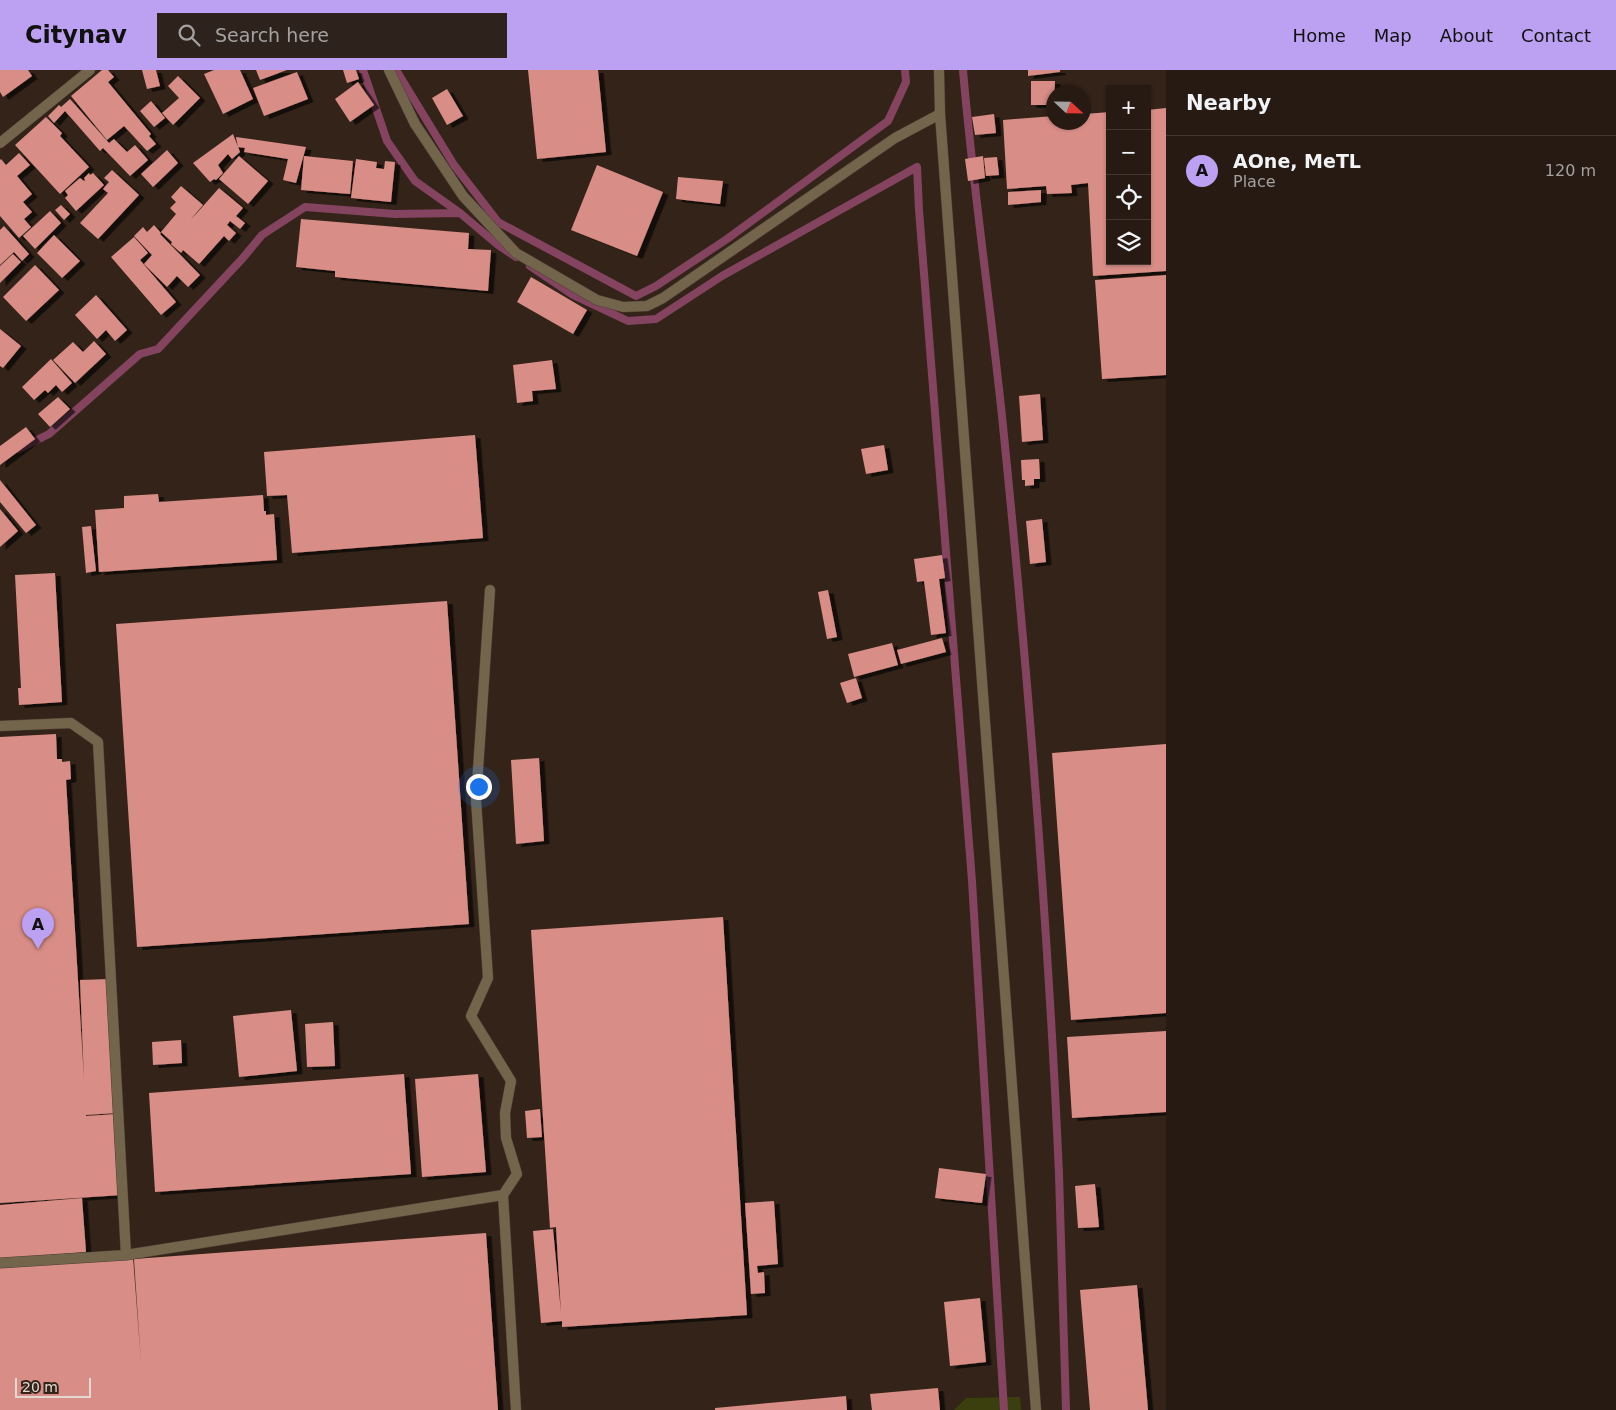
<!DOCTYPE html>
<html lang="en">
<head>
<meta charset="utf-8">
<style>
  :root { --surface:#261a13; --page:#2e231c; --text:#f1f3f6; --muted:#a4a1a0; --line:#423833; --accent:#bca0f2 }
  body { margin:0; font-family:"DejaVu Sans",sans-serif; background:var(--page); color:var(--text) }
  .controls { position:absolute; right:15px; top:15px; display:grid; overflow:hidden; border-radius:0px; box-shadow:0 1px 4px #0004 }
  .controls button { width:45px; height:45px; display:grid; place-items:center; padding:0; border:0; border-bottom:1px solid var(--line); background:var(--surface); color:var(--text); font:25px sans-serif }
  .compass { position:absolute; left:1046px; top:15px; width:45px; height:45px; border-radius:50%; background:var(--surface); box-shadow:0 1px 4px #0004; rotate:112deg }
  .scale { position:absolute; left:15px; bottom:12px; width:76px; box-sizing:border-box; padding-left:5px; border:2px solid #e4d9d2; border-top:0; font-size:14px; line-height:18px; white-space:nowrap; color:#e4d9d2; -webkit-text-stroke:4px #332319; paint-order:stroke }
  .you { position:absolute; left:478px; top:716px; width:18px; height:18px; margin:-12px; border:4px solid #fff; border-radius:50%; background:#1a73e8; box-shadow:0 0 0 8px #1a73e833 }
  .badge { display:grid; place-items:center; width:32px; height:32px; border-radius:50%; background:var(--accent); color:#111; font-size:16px; font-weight:700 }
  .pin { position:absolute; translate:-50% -41px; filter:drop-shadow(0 1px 2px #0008) }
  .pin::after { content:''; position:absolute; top:26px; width:18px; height:15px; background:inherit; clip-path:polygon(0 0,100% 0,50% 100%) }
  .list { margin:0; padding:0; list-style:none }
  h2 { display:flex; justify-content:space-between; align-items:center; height:65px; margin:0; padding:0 20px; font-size:21px }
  h2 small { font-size:16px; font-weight:400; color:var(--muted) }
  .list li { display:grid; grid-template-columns:32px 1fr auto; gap:15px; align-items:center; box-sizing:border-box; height:70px; padding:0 20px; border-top:1px solid var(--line) }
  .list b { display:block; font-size:19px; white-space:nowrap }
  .list p { margin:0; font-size:16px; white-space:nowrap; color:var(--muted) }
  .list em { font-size:16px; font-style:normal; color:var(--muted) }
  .icon { flex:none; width:28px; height:28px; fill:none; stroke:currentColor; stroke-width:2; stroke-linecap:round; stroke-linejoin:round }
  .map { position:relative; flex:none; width:1166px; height:1340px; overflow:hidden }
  header { display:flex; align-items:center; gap:30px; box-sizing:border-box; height:70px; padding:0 25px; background:var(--accent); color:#111 }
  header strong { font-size:24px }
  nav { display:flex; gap:28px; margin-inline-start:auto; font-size:18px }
  .search { width:350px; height:45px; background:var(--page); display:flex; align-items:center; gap:12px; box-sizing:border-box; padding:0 18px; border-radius:0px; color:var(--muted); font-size:19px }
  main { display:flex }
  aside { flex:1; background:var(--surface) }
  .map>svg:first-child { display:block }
  .green { fill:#3a3f0d }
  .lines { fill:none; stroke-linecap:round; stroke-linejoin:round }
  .stream { stroke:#844460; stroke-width:8 }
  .building { fill:#d98d87; filter:url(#shadow) }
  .lane-casing { stroke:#4f4037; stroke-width:11 }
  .street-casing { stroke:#4f4037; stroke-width:11 }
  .lane { stroke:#72654b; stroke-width:10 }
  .street { stroke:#72654b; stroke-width:10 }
</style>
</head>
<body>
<header>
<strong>Citynav</strong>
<div class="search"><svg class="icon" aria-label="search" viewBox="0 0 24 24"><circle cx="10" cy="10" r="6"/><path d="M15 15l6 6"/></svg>Search here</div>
<nav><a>Home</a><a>Map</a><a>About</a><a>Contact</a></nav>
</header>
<main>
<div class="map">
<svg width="1166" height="1340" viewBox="0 0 1166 1340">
  <defs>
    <filter id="shadow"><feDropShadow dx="5.5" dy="3" stdDeviation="0" flood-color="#0009"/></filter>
  </defs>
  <rect width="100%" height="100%" fill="#332319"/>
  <path class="green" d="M1020,1327L1021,1340H954L966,1328Z"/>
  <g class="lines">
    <path class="stream" d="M363,0L387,71L415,111L460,143L498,175L516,187
      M396,0L454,95L498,152L636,226L656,216L727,169L888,51L906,12L905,0
      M963,0C973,119 991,237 1003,356C1028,604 1048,854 1059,1104C1062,1182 1064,1261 1066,1340
      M530,196L573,225L628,251L656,249L722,206L917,97L919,140L972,811L1004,1340
      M19,379L49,364L140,284L158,279L242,189L262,165L305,137L395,144L460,143"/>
  </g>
  <path class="building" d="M0,0H28L32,6L3,27L0,22Z
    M102,0H108L114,7L108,12L151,64L149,66L156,74L147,81L124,56L107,70L71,26Z
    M142,0H156L160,16L147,19Z
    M214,0H240L253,29L223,44L204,4Z
    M256,0H287L260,10Z
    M343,0H356L359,9L347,13Z
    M528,0H598L606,82L537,89Z
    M1028,0H1060V2L1028,6Z
    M297,2L308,29L264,46L253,18Z
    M178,6L200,28L173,55L162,43L179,28L168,16Z
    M1031,11H1055L1054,35H1031Z
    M358,12L374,35L350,52L335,29Z
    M447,19L463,46L447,55L432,28Z
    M70,29L109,73L114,69L127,82L135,75L148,90L130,106L103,78L100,81L65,41L54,53L48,46L59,35L61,37Z
    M151,31L165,48L154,57L140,41Z
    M1166,38V201L1093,206L1088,113L1071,115L1072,123L1047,124L1046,116L1007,119L1003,50L1054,46V52H1084V44L1110,42V191H1147V40Z
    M994,44L996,63L975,65L972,47Z
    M46,47L62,63L60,66L89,97L60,124L15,75Z
    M233,64L240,82L232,89L228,84L218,95L223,103L216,110L214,109L210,112L193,93Z
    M236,67L306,77L296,113L283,110L288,89L244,82L245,78L238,77Z
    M167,80L178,93L153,117L141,104Z
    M19,83L30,95L17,106L32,124L23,132L32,142L24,149L31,157L19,168L0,146V90L1,89L6,95Z
    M239,86L268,111L248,134L219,109Z
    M304,86L353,91L350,124L301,120Z
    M983,86L985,108L968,111L965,89Z
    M997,87L999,105L986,106L984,88Z
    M356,89L377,92L376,98L384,99L385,91L395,92L391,132L351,128Z
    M597,95L663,122L637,186L571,160Z
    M112,100L139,125L98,169L80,153L108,123L103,119L109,112L104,108Z
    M89,103L90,105L93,103L104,115L76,141L65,128L68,125L65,121L80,108L84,111L85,110L84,108Z
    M678,107L723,111L720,134L676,129Z
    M181,116L203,135L191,149L197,143L219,118L243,138L236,146L245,153L240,159L230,151L227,155L236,163L229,171L224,166L199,194L183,180L181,183L171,174L172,172L161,162L176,144L170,138L176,132L171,127Z
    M1041,120V132L1008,135V122Z
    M61,135L70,144L64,150L55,140Z
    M50,141L61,153L35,179L23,166Z
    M301,149L469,163L468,179L491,180L488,221L335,207V201L296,197Z
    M154,155L161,163L160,164L200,205L188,217L177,206L167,217L144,194L152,185L134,166L143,157L147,162Z
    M4,156L29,184L22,191L14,182L0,195V160Z
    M54,165L80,191L62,208L37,183Z
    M134,167L148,183L140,190L176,232L161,245L111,187Z
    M13,184L21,192L0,213V196Z
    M35,195L59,220L26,251L3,227Z
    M1166,205V305L1102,309L1095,210Z
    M531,207L587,240L573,264L517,232Z
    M96,225L127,260L115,271L106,260L97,269L75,245Z
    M0,259L21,276L3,298L0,296Z
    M94,271L106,284L75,313L53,290L73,272L83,282Z
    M51,289L72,313L62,322L56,315L48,323L45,320L34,330L22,317Z
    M552,290L556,319L532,321L533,331L517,333L513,295Z
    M1040,324L1043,370L1022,372L1019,326Z
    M58,327L70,339L50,357L38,344Z
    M26,357L35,369L0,395V376Z
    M475,365L483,468L292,483L287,425L267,426L264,382Z
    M884,375L888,400L866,404L861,379Z
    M1039,389L1040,409H1034V415L1025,416V410H1022L1021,390Z
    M0,410L36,455L26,463L0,432Z
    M158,424L159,432L263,425L264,441H266V445L274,444L277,490L99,502L95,440L124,438V426Z
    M0,439L18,461L0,477Z
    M1042,449L1046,492L1030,494L1026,451Z
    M91,456L96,501L86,503L82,457Z
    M942,485L945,508L939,509L946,563L931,565L924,511L917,512L914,489Z
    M55,503L62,632L19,635L18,618H21L15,505Z
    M828,520L837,567L827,569L818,522Z
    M447,531L469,854L137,877L116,554Z
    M942,568L946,582L901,594L897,580Z
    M892,573L898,595L854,607L848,584Z
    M856,608L862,628L847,633L840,613Z
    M56,664L57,689H62V692L70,691L71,709L66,710L84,1010L80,910L109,909L116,1043L86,1045V1046L117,1044L122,1125L0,1133V667Z
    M1166,674V943L1071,950L1052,683Z
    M539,688L544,771L516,774L511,690Z
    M723,847L747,1245L562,1257V1251L541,1253L533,1161L553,1159L561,1243L556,1157L550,1158L531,860Z
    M291,940L297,1001L239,1007L233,946Z
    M333,952L335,996L307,997L305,954Z
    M1166,961V1042L1072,1048L1067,967Z
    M181,970L182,993L153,995L152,972Z
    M404,1004L411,1104L155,1122L149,1023Z
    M478,1004L486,1102L422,1107L415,1009Z
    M540,1039L542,1067L527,1068L525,1041Z
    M939,1098L986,1104L982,1133L935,1128Z
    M1095,1114L1099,1157L1078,1158L1075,1116Z
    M82,1128L86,1182L0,1189V1135Z
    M774,1131L778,1194L757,1196L758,1203L764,1202L765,1223L751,1224L745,1133Z
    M486,1163L498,1340H0V1198L133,1188L141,1292L134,1189Z
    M1137,1215L1148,1340H1090L1080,1220Z
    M980,1228L986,1292L950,1296L944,1232Z
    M938,1318L940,1340H872L870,1324Z
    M846,1326L847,1340H715V1338Z"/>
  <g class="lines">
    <defs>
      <path id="lane" d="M490,520L476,730L488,908L471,946L511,1011L505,1043L506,1068L517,1104L503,1125L516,1340
        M0,656L71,653L98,672L126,1185
        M0,1193L126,1185L503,1125"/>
      <path id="street" d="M389,0L415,54L463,126L516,183L597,230L623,237L647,236L663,228L895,68L940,44
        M939,0L940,44L1036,1340
        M0,73L90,0"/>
    </defs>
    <use href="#lane" class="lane-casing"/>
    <use href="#street" class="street-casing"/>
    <use href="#lane" class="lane"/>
    <use href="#street" class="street"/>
  </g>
</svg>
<div class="controls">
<button>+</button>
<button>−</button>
<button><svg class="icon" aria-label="locate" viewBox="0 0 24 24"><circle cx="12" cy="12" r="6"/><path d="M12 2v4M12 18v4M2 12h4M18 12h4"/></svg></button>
<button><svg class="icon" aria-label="layers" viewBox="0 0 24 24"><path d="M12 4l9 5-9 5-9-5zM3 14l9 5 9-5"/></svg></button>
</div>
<svg class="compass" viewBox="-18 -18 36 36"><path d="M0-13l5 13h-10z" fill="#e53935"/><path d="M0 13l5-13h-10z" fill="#a4a1a0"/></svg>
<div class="scale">20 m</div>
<div class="you"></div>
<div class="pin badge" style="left:38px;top:879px">A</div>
</div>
<aside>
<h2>Nearby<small></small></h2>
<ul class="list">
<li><span class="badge">A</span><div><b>AOne, MeTL</b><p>Place</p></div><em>120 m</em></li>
</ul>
</aside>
</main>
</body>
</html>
